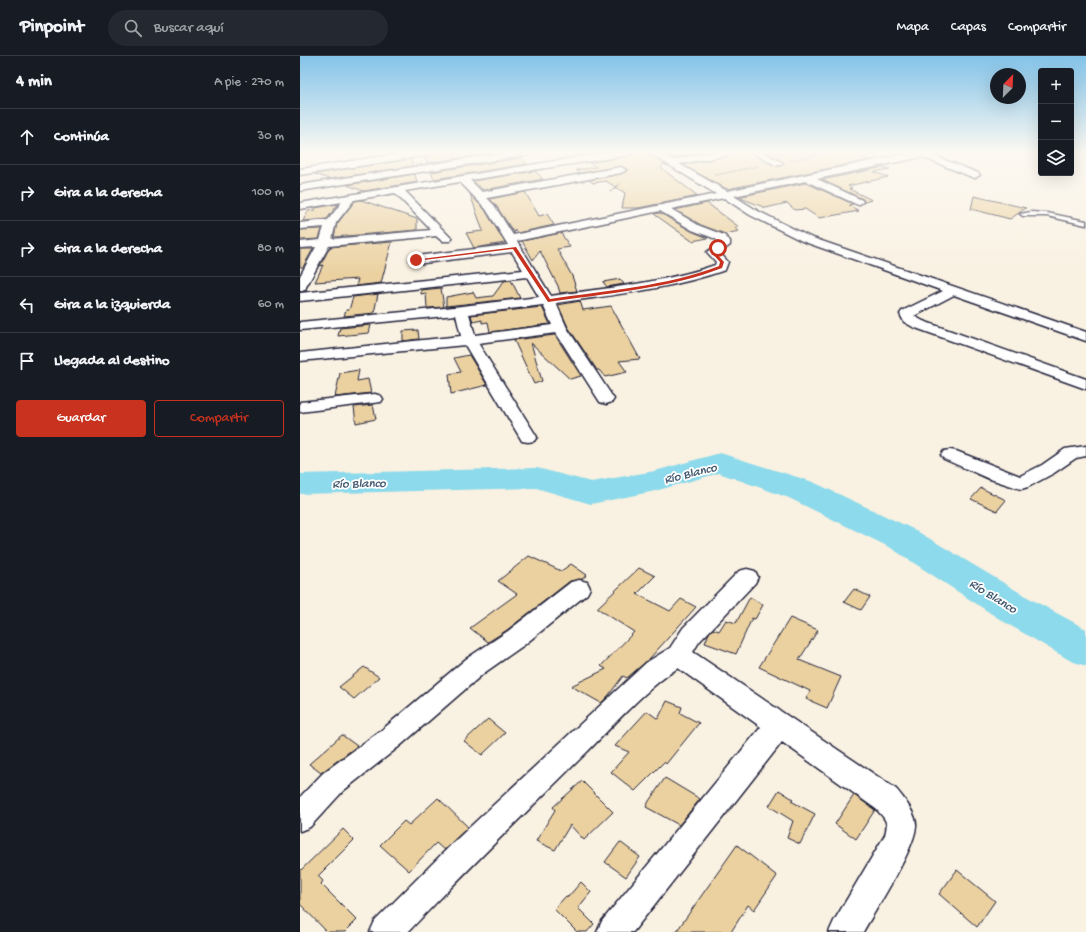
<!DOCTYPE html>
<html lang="es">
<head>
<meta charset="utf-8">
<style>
  :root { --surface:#171b24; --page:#242831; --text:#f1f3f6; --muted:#9ea1a6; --line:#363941; --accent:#c8321e }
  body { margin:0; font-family:"Gochi Hand",sans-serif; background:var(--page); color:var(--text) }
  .controls { position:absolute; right:12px; top:12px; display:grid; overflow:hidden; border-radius:4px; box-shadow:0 4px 16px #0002 }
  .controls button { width:36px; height:36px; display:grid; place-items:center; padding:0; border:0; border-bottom:1px solid var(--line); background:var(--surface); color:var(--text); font:20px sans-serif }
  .compass { position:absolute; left:690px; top:12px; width:36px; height:36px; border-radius:50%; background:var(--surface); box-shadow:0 4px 16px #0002; rotate:24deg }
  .stop { position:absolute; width:12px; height:12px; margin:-9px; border:3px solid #c8321e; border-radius:50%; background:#fff }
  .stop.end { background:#c8321e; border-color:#fff; box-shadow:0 1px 4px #0008 }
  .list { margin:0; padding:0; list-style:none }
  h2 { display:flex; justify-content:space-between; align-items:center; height:52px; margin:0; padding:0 16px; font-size:17px }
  h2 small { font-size:13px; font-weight:400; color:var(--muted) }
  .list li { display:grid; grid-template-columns:26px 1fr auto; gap:12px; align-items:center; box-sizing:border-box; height:56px; padding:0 16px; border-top:1px solid var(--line) }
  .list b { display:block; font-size:15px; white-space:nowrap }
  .list em { font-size:13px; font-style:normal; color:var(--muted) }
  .actions { display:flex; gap:8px; padding:12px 16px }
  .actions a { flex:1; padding:9px 0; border:1px solid var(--accent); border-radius:4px; text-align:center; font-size:14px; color:var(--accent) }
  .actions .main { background:var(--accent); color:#fff }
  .icon { flex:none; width:22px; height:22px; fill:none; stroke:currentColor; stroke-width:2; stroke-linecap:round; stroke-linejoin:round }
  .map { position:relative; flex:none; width:786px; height:876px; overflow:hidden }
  header { display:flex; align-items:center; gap:24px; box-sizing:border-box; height:56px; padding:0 20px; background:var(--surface); border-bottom:1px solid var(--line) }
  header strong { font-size:19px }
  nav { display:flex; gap:22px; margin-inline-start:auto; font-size:14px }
  .search { width:280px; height:36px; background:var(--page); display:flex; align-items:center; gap:10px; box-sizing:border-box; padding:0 14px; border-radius:22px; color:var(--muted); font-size:15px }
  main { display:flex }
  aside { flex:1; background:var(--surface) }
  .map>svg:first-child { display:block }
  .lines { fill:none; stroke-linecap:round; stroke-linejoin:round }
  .river { fill:#8cdaeb; fill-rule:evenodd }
  .building { fill:#ebd1a0; stroke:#22223b }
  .lane-casing { stroke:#22223b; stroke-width:3 }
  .street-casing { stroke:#22223b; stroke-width:3 }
  .path { stroke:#22223b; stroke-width:1.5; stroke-dasharray:1.5 1.5; stroke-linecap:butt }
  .lane { fill:#fff; fill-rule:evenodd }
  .street { fill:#fff; fill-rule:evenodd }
  .route { fill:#c8321e }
  .labels { text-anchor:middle; stroke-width:3.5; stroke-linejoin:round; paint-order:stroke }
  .water-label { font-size:13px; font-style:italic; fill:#425970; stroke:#fff }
</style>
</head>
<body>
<header>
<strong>Pinpoint</strong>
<div class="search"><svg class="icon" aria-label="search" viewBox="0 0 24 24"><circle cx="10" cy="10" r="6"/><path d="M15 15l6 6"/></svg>Buscar aquí</div>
<nav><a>Mapa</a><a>Capas</a><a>Compartir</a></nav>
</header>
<main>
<aside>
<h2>4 min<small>A pie · 270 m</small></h2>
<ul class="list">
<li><svg class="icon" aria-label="ahead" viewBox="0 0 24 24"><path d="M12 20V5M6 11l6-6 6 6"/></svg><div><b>Continúa</b></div><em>30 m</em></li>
<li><svg class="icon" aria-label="right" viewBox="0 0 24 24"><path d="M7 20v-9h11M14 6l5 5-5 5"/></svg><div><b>Gira a la derecha</b></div><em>100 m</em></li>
<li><svg class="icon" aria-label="right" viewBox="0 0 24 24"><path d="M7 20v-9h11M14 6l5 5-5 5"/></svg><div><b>Gira a la derecha</b></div><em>80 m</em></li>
<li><svg class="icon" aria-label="left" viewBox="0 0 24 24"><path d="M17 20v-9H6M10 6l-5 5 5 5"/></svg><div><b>Gira a la izquierda</b></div><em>60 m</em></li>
<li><svg class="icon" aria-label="arrive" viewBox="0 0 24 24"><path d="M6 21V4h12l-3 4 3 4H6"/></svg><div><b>Llegada al destino</b></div></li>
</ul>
<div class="actions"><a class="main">Guardar</a><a>Compartir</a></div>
</aside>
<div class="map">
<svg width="786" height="876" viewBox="0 0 786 876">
  <rect width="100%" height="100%" fill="#f9f1e2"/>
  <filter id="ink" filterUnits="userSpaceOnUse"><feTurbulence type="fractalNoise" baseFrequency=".025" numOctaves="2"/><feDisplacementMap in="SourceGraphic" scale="8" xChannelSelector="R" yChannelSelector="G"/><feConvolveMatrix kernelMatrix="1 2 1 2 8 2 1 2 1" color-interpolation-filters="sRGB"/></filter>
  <g filter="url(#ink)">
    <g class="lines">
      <path class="river" d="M420,397L513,426L615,474L729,542L786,573V610L771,605L701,564L591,492L489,442L419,417L355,435L291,448L236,432L0,438V418L237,412L291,426L355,415Z"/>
    </g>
    <path class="building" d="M135,96H197L127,107L124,101L131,100Z
      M334,96H347L368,110L363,108L361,112L398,140L338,152H322L325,137L306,125L293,127L289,124L321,118L327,115V113L321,110L280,117L276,114L296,111L289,107L329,100Z
      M362,96H403L372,102Z
      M434,96H450L475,110H481L484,107L467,96H552L570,104L427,133L383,109L429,100Z
      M221,102L227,108L134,123L131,116Z
      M111,103L113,110L29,123L15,118Z
      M584,111L590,113L574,116L588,121L548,130L552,132L549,133L572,144L564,146L563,143L522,124Z
      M235,115L243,123L183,134L173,125Z
      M115,118L117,126L64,135L47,129Z
      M506,127L553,148L549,149L559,155L519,162L505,153L495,154L487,147L466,152L438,141Z
      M225,136L239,160L247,158L254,169L217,177L215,174L214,177L195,148L190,143Z
      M170,138L185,154L205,187L174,192L166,177L183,175Z
      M674,140L726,152L710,163L671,153Z
      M61,144L117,163V174L34,181L37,168L55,145Z
      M407,147L439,171L435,172L439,175L425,178L401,169L375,154Z
      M38,148L27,163L3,165L8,155L15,154V152Z
      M360,157L391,175L408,182L392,185L354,158Z
      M22,173L19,183L0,184V174Z
      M261,177L270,191L257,193L272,220L277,235L260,237L258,230L240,195L233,204L222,185Z
      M92,186L81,227L56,230L58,223L15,226L23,209L20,210L30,191Z
      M0,193H13L3,211H0Z
      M320,223L324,228L307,231L303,226Z
      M211,224L220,242L146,250V241L173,236L176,242L193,240L204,225Z
      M141,232L144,251L127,252L126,237L121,238V234Z
      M78,238L74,257L44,260L46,254H49L53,241Z
      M280,245L283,254L311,250L340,303L319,305L327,316L305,321L299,314H297L268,271L258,249Z
      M242,251L250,268L190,276L188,266L182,267V264L173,266L171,259Z
      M71,269L69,277L38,280L40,272Z
      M118,274L119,283L103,285V275Z
      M255,279L281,320L270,323L231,287L242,325L234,328L214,284Z
      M169,299L187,329L151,338L149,318L161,316L154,302Z
      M59,314L57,325L68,323L71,337L35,341L40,317Z
      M73,349L76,363L56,367L54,351Z
      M681,432L706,444L697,455L671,443Z
      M229,500L261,515L271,508L287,519L282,523L270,525L207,574L188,586L170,572L217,538L198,525Z
      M339,512L355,520L337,538L370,555L381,543L396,551L350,602L327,622L323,620L308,640L301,647L271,630L306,613L301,610L334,576L297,552Z
      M554,533L570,541L561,554L544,546Z
      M450,541L463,549L455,563L452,562L436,598L405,587L409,577L413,573L419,575L426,564L436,567Z
      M490,562L518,574L499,604L541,621L527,652L506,643L510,635L459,611Z
      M64,611L79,621L54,643L39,631Z
      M367,645L382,651L380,657L399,667L366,708L364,706L335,735L311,716L329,696L315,690L347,655L358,663Z
      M188,663L205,677L182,699L164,685Z
      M42,679L57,690L21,717L9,708Z
      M365,722L400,743L379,769L346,751L349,745Z
      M282,725L313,756L284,784L270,769L255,794L236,785L255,754L253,751Z
      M479,734L493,743L491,745L515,758L500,788L487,782L493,765L469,750Z
      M554,739L575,754L556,783L535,768Z
      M138,742L168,771L144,794L136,787L109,815L80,789L104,765L109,769Z
      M43,773L54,784L18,820L23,825L21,828L57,864L45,876H27L0,848V815Z
      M320,786L340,801L326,821L305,806Z
      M437,789L477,820L454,854L448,849L431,876H376Z
      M657,814L695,845L677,871L639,838Z
      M281,826L291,836L278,852L294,868L287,876H277L254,853L266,840L268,841Z"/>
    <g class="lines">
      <defs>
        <path id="lane" d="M731,156L747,157L786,165V169L747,160H723L720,158Z"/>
        <path id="street" d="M109,96H134L130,99L0,119V113Z
          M209,96H232L228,99L0,135V129Z
          M309,96H333L329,99L170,124L182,136L321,111L326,114L321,117L187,142L194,149L213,179L416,138L348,96H359L372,104L413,96H433L429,99L379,108L427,135L615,96H638L632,99L678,117L680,119L675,122L672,121L622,101L517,123L562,144L563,146L558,149L506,125L434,140L458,155L510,181L786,276V285L654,239L614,260L623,265L786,323V333L613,271L604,266L600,258L602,255L643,235L502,185L450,159L424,142L371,153L400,170L424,179L430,185V189L420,197L428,206L425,214C371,233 313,239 256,247L267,272L314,343L312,346L306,348L300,346L256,277L178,287L237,381L234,385L228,386L222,385L165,289L0,305V297L161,280L156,259L0,274V266L145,252L239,241L227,221L0,245V237L223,214L212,196L116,208L112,207L110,204L112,201L116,200L208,189L186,153L160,126L105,135L152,183L150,185H142L136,180L29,190L6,231L5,234L0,235V220L16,191L0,192V186L20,184L24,171L0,173V167L28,164L42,146L0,153V147ZM95,137L131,174L32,183L36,167L54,144ZM360,155L392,174L416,183L418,188L407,196L416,206L415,209C363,227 306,232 251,240L217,185ZM243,249L252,269L175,279L169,258Z
          M451,96H463L483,107L481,109H475Z
          M75,338L81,340L83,343L81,346L0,356V346Z
          M786,390V400L776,402L754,417L728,431L721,433L687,422L644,403L641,399L644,395L650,394L656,395L720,420L742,409L765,393Z
          M447,513L455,515L458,521L455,527L399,586L393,596L596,733C603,741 617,759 616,770C615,793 576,853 563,876H529L534,865L585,779C589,765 585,763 576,753L482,686L333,876H297L302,865L461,671L378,612C345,633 314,669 286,697C226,756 166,815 108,876H70L75,865L157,783L347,606L370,592L383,572L439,515Z
          M279,524L287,526L290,532L287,538L224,589L184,617L101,689L43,735L10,771L0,775V741L23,717L83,673L166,603L208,575L271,526Z"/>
      </defs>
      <use href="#lane" class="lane-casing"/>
      <use href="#street" class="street-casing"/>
      <path class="path" d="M491,104L534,96
        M416,119L458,110
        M310,136L320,128"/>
      <use href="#lane" class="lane"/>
      <use href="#street" class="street"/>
    </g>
  </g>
  <linearGradient id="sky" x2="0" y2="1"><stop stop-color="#83c3e9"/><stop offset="0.44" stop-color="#fcf9f2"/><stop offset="1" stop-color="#fcf9f2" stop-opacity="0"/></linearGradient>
  <rect width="786" height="219" fill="url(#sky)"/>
  <path class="route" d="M216,191L250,243C303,235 369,230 419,210L420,206L411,196L418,191L419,192L415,196L424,206L422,212C371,232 304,238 248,246L213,193L116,205L113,204Z"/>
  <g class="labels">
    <g class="water-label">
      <text transform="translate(390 416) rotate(-14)" y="5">Río Blanco</text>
      <text transform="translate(59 426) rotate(-1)" y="5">Río Blanco</text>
      <text transform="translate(694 539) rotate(32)" y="5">Río Blanco</text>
    </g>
  </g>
</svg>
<div class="controls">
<button>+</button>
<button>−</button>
<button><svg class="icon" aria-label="layers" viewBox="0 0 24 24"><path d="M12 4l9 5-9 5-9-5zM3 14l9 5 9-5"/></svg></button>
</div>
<svg class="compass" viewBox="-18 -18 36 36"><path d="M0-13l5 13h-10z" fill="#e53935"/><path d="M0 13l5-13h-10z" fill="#9ea1a6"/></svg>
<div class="stop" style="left:418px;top:192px"></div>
<div class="stop end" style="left:116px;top:204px"></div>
</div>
</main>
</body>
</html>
